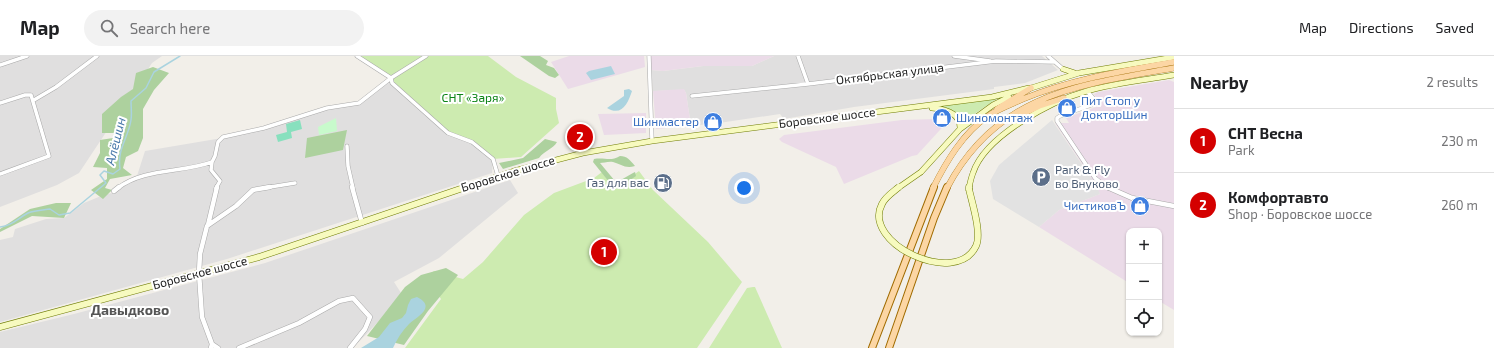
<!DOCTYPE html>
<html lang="en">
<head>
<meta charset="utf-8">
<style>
  :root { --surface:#fff; --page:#f2f2f2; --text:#202124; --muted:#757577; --line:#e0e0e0; --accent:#d40000 }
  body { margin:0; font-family:"Exo 2",sans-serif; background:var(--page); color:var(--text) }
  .controls { position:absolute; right:12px; bottom:12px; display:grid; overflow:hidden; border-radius:8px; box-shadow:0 1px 3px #0004 }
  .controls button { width:36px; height:36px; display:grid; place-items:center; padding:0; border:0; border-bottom:1px solid var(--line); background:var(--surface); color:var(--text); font:20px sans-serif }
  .you { position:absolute; left:744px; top:132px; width:14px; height:14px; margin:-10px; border:3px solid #fff; border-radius:50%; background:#1a73e8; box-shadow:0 0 0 6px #1a73e833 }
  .badge { display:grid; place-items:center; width:26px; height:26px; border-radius:50%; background:var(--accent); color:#fff; font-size:13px; font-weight:700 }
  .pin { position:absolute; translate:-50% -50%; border:2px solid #fff; box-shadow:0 1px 4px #0006 }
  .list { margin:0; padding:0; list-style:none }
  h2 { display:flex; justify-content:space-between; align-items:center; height:52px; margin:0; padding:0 16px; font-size:17px }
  h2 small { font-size:13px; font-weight:400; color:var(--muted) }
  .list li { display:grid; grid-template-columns:26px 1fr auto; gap:12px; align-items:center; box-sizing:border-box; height:64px; padding:0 16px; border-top:1px solid var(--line) }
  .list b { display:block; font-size:15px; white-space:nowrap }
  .list p { margin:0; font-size:13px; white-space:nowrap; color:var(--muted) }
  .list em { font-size:13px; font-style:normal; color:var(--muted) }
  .icon { flex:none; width:22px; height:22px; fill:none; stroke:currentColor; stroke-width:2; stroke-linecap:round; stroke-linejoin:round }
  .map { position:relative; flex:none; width:1174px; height:292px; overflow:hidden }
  header { display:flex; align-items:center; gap:24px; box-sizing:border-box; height:56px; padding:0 20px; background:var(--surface); border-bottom:1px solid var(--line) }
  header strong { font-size:19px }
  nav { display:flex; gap:22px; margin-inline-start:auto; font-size:14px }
  .search { width:280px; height:36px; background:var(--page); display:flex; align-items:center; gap:10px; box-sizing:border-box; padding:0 14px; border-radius:22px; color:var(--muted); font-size:15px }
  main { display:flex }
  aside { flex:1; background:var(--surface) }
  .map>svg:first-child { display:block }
  .residential { fill:#e0dfdf }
  .industrial { fill:#ebdbe8 }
  .grass { fill:#cdebb0 }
  .forest { fill:#add19e }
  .park { fill:#c8facc }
  .pitch { fill:#88e0be }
  .parking { fill:#e2e2e2 }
  .water { fill:#aad3df }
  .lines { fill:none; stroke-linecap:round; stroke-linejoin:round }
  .stream { stroke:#aad3df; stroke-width:1.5 }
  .street-far1-casing { stroke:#a9a9a9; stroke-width:4.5 }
  .street-casing { stroke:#a9a9a9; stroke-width:5.5 }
  .secondary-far1-casing { stroke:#707d05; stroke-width:6 }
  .secondary-casing { stroke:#707d05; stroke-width:7 }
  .primary-far1-casing { stroke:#a06b00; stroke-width:6 }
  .primary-casing { stroke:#a06b00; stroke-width:8 }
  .street-far1 { stroke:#fff; stroke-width:3.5 }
  .street { stroke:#fff; stroke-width:4.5 }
  .secondary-far1 { stroke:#f7fabf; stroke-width:5 }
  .secondary { stroke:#f7fabf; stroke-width:6 }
  .primary-far1 { stroke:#fcd6a4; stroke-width:5.5 }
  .primary { stroke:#fcd6a4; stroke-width:6 }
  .secondary-bridge-far1-casing { stroke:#707d05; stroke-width:6; stroke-linecap:butt }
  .secondary-bridge-casing { stroke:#707d05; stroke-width:7; stroke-linecap:butt }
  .secondary-bridge-far1 { stroke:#f7fabf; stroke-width:5 }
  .secondary-bridge { stroke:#f7fabf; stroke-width:6 }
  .labels { text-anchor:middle; stroke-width:4; stroke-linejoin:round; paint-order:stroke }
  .street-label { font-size:12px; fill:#222; stroke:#fff }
  .park-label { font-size:12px; fill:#0c8416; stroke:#fff }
  .shop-label { font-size:12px; fill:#366cbe; stroke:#fff; text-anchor:start }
  .service-label { font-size:12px; fill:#4e5e75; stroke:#fff; text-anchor:start }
  .water-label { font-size:13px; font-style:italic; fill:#4a7aab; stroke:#fff }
  .quarter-label { font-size:14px; font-weight:bold; fill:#555; stroke:#fff }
</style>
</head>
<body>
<header>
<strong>Map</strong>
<div class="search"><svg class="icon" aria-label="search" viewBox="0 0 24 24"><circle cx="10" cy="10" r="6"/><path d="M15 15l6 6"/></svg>Search here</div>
<nav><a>Map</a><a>Directions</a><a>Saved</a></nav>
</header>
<main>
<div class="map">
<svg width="1174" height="292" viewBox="0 0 1174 292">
  <rect width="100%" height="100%" fill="#f2efe9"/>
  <path class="residential" d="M0,0H162L152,7L79,117L57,129L0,151Z
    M774,0H1042L1058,14L1025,27L994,31V33L854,51L784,63L780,58L719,67L716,62L708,63L709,68L691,70L686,37L684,34L653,35L651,14L663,15L703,10H752Z
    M391,22L493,103L492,117L227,203L0,266V184L13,181L15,173L46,163L64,162L84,147L106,138L113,137L114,135L136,123L145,95L234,80L336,50L364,44Z
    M510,124L518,137L439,202L394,226L403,240L353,292H0V276L74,258L265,207Z"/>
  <path class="industrial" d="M569,0H644L645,11L568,33L551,6Z
    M651,0H774L752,10H703L663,15L651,14Z
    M1169,24L1174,26V254L1159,245V175H1129V227L1039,171L1059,154L1100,138L1088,117L1055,67H1069L1066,62L1096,51H1101L1094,38L1098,36Z
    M684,33L686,37L691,70L656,73L653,35Z
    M646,57V77L604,79L598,58Z
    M943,59L950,63L917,99L912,100L844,128L836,111L782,86L779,83L784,79L902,64L935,63L934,61Z"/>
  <path class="grass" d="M356,0H488L516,21L556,42V53L559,67L521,101L493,103L472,86L448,77L392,27L391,22Z
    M998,42L964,65L955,56L940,50Z
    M639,115L653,134L708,186L742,226L697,292H405L441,243L426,222L434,215L463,223L483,206L524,159L554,137L594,122L602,116L617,131Z
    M753,231H755L782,292H709L747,232Z"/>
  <path class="forest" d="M520,0H540L548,5L546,9L554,12L559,19L555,22L549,20Z
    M153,11L169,17L154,34L143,53V82L138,95L126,101L123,112L132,119L110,123L105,132L112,134L103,143L91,134L107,123V112L93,111L100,97V84L113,82L115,77H102V58L121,41L133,33L136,17Z
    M347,74L343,94L305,102L307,82Z
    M545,83L557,86C553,93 544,95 539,102L503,113L499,107L523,102Z
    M620,100C627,100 630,104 635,110C625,113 621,108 613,106C609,105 603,107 600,107L615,125H619L633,117L635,116L636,120L623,129L614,132L593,106L594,103C605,101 610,106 620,100Z
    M56,147H71L64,162L32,160L0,176V173L30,153Z
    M446,212L458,219L428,255L404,289L367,280L405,231L421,219Z"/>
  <path class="park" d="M336,62L337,75L319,79L318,71Z"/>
  <path class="pitch" d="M300,64L302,73L291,76L292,82L278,86L276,79L287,76L286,68Z"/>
  <path class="parking" d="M1052,64L1097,131L1100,138L1059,154L1039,171L993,143L990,125L999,109Z"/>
  <path class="water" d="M611,10L615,18L591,24L586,17L589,15Z
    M629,33L632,35C628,47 622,61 607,52L624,40V34Z
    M417,241C437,251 417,261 409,268C402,275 397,283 393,292H361L379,281L390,267L402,262L406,257L408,249L411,243Z"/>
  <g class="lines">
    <path class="stream" d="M0,171C12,170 18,162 28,157C35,154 43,154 50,153L59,159L70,157L106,127L100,119L104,115L113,118L120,113C117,92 128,83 131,64C132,58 131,51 131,45L146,32L154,16L180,0"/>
    <defs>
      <path id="street-far1" d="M357,0L391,22L392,27L448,77L472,86L493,103L498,120
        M649,0L652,85
        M798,0L808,28
        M954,0L990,5
        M1048,0L1063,13
        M0,9L27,0
        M1087,35L1093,42L1091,49L1060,60L1057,62V65L1095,122L1108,132
        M692,40L808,28L996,5L1054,6
        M34,44L56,31L97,0
        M0,47L25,39H31L49,100L0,118
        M347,90L348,110L353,132
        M212,106L211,114L220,125L216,132
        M118,132C144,112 182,117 212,106L215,100L218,86L223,81L264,72L327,52L359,47L391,22L426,0
        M264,132L295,127"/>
      <path id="street" d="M352,131L362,167
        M1107,131L1132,142L1174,150
        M114,135L119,131
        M208,169L217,131
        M212,288L218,292
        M211,292L212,288L202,261L199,217L200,198L207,170L236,150L253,134L270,131
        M239,292L299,267L339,245L353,242L370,261L365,273L350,292"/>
      <path id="secondary-far1" d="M1063,13L1075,17
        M1028,33L1079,17L1174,1
        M960,73L993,49L1009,41
        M921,116L960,73C961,57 945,53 932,52
        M463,132L514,115L583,97L652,85L992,41L1029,32
        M969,132C970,127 971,122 973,117C985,80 1051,45 1087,35C1115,27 1145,24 1174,19"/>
      <path id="secondary" d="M969,133V131
        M0,271L259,201L466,131"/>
      <path id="primary-far1" d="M997,53L1031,32
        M1012,63L1039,50L1064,42
        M933,132C946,106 963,77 988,60C998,53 1012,48 1023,43C1072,23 1123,15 1174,6
        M947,132C997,37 1079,29 1174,12"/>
      <path id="primary" d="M872,292L934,131
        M889,292L934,162L947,131"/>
    </defs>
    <use href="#street-far1" class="street-far1-casing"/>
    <use href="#street" class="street-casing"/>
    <use href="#secondary-far1" class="secondary-far1-casing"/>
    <use href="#secondary" class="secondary-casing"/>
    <use href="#primary-far1" class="primary-far1-casing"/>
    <use href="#primary" class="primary-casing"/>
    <use href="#street-far1" class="street-far1"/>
    <use href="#street" class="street"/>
    <use href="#secondary-far1" class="secondary-far1"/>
    <use href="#secondary" class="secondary"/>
    <use href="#primary-far1" class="primary-far1"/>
    <use href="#primary" class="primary"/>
    <defs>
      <path id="secondary-bridge-far1" d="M898,132L921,116"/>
      <path id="secondary-bridge" d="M899,131C893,136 885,141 882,148C861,187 956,232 976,190C982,177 972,147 969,133"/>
    </defs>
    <use href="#secondary-bridge-far1" class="secondary-bridge-far1-casing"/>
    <use href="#secondary-bridge" class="secondary-bridge-casing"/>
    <use href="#secondary-bridge-far1" class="secondary-bridge-far1"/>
    <use href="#secondary-bridge" class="secondary-bridge"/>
  </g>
  <defs>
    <symbol id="shop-disc" viewBox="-11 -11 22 22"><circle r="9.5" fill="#3f7fe0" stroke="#fff"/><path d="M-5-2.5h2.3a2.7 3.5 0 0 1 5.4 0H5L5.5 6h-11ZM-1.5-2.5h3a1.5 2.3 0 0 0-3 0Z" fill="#fff"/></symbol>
    <symbol id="parking-disc" viewBox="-11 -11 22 22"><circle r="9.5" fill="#5c6f8a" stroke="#fff"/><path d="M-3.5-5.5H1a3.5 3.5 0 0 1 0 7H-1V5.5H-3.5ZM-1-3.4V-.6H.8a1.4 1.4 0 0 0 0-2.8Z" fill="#fff"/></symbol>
    <symbol id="fuel-disc" viewBox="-11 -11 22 22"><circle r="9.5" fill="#5c6f8a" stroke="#fff"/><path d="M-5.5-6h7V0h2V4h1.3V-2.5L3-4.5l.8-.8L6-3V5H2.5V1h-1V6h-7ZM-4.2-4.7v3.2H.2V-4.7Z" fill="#fff"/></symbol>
  </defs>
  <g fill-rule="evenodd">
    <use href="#shop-disc" x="1056" y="41" width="22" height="22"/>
    <use href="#shop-disc" x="931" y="51" width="22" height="22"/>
    <use href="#shop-disc" x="702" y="55" width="22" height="22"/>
    <use href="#parking-disc" x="1030" y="110" width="22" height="22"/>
    <use href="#fuel-disc" x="652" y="116" width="22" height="22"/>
    <use href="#shop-disc" x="1129" y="139" width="22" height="22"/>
  </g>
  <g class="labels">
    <g class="street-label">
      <text transform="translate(890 18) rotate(-7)" y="4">Октябрьская улица</text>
      <text transform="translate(827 62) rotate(-7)" y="4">Боровское шоссе</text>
      <text transform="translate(508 118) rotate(-17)" y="4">Боровское шоссе</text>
      <text transform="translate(200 217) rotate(-15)" y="4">Боровское шоссе</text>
    </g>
    <g class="park-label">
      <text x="473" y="46">СНТ «Заря»</text>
    </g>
    <g class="shop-label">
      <text x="1081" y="49">Пит Стоп у<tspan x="1081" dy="14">ДокторШин</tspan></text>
      <text x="956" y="66">Шиномонтаж</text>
      <text x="699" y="70" text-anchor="end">Шинмастер</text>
      <text x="1126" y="154" text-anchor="end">ЧистиковЪ</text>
    </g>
    <g class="service-label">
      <text x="1055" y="118">Park &amp; Fly<tspan x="1055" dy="14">во Внуково</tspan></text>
      <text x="649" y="131" text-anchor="end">Газ для вас</text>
    </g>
    <g class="water-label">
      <text transform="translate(115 85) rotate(-76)" y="5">Алёшин</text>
    </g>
    <g class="quarter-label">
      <text x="130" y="259">Давыдково</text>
    </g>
  </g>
</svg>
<div class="controls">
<button>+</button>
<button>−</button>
<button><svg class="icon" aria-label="locate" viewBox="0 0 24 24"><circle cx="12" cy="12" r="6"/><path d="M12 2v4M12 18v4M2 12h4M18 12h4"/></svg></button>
</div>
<div class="you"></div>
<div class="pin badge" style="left:604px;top:196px">1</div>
<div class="pin badge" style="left:580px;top:81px">2</div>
</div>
<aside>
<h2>Nearby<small>2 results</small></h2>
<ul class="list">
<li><span class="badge">1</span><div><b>СНТ Весна</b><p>Park</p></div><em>230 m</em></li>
<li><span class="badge">2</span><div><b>Комфортавто</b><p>Shop · Боровское шоссе</p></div><em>260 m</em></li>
</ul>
</aside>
</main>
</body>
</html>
